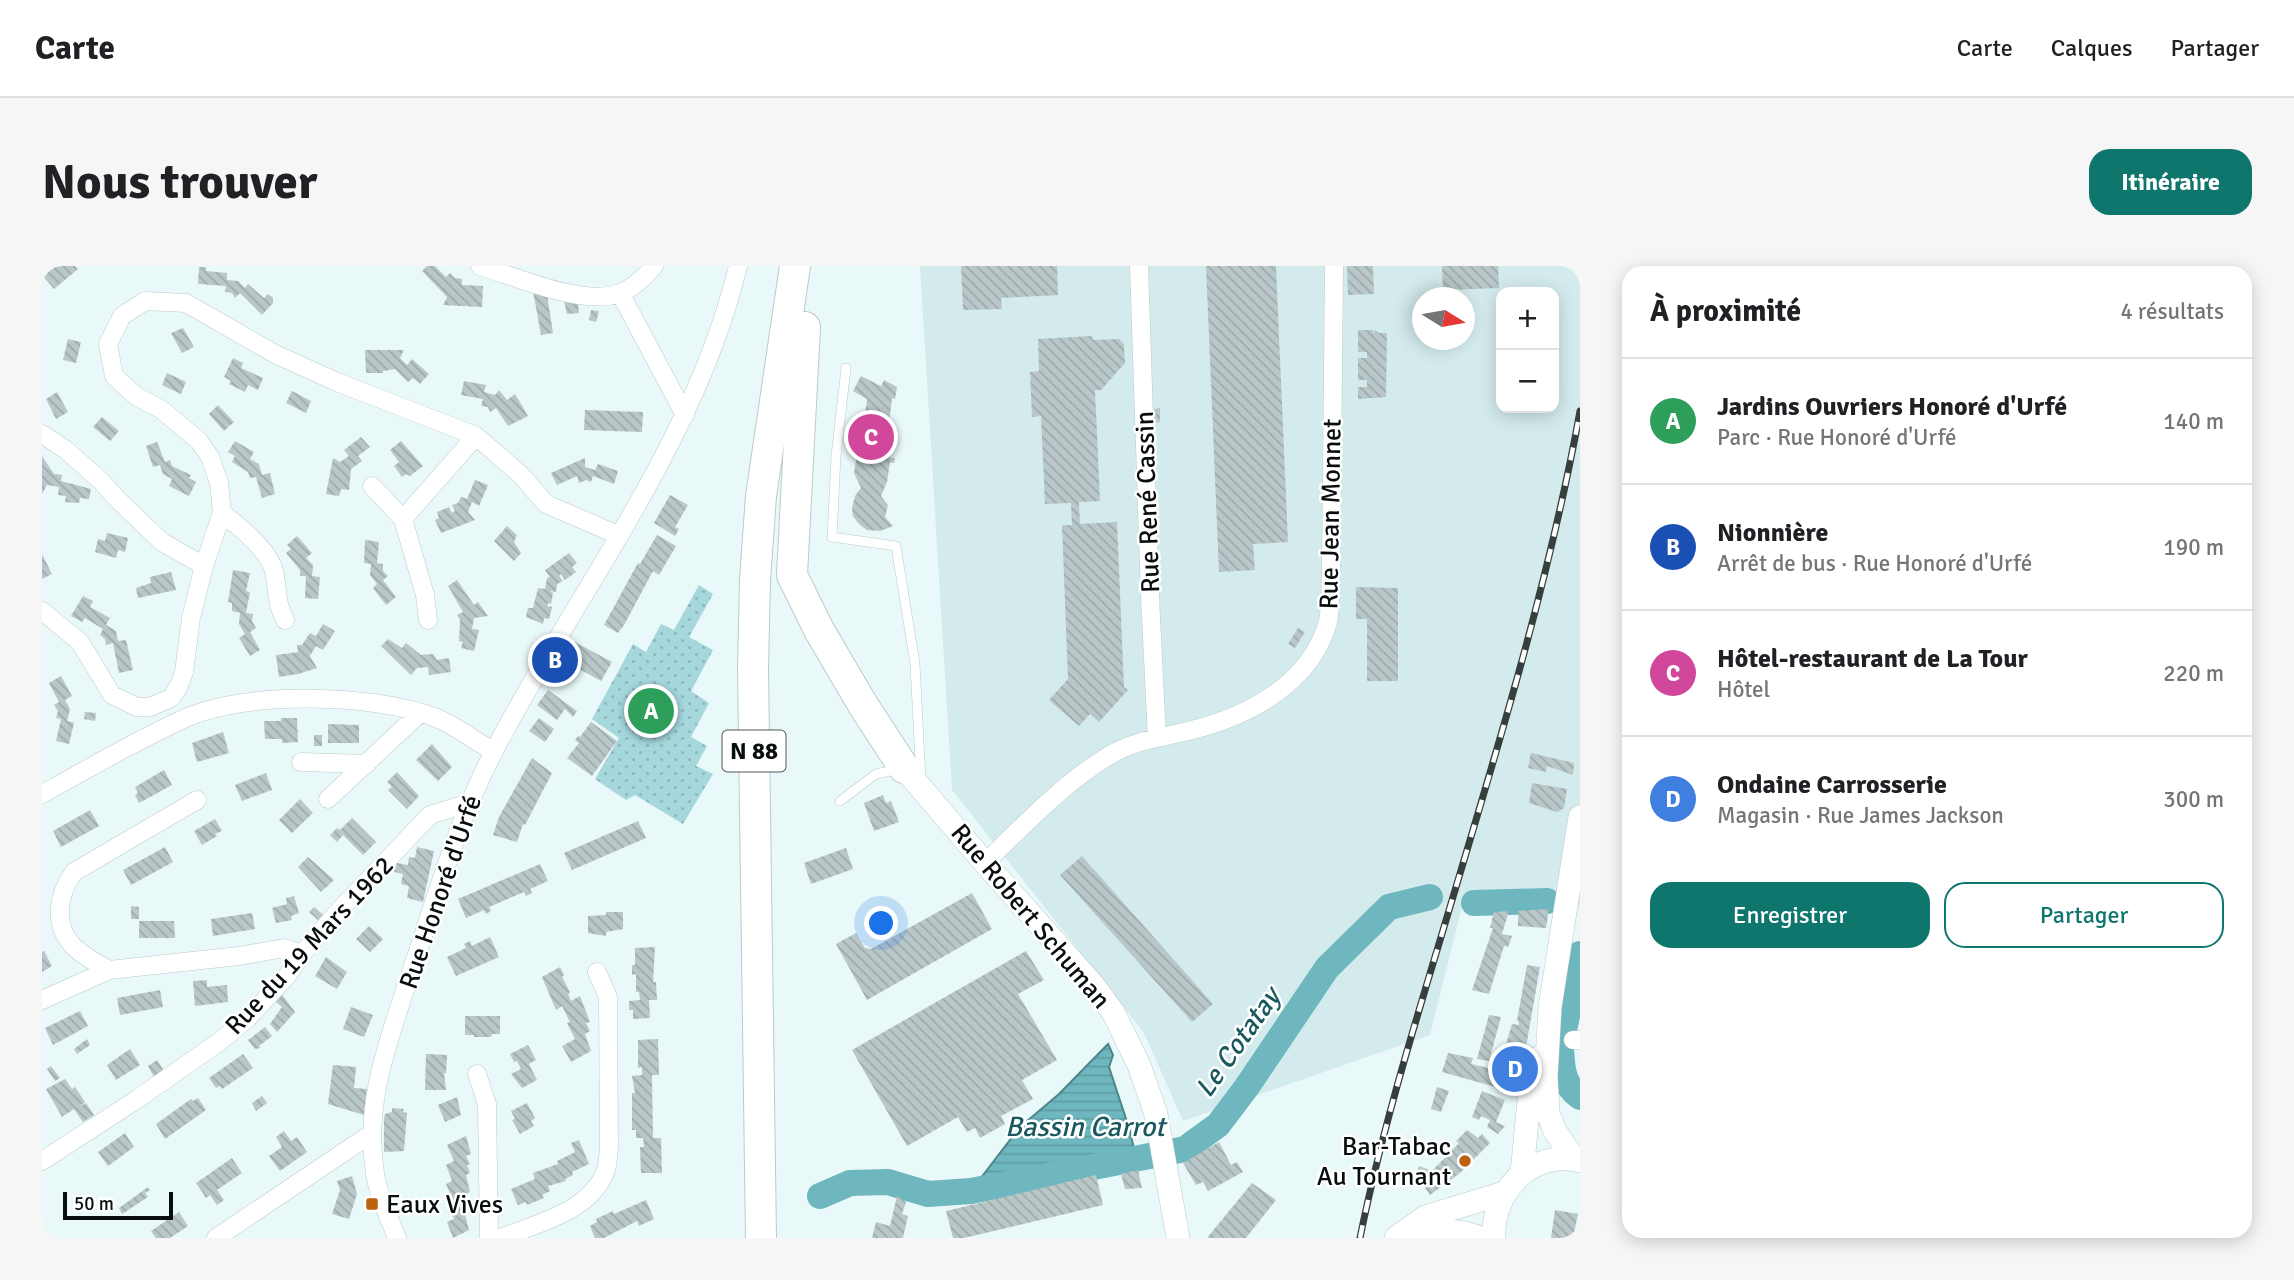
<!DOCTYPE html>
<html lang="fr">
<head>
<meta charset="utf-8">
<style>
  :root { --surface:#fff; --page:#f6f6f6; --text:#202124; --muted:#757577; --line:#e0e0e0; --accent:#0f766e }
  body { margin:0; font-family:Signika,sans-serif; background:var(--page); color:var(--text) }
  .controls { position:absolute; right:21px; top:21px; display:grid; overflow:hidden; border-radius:14px; box-shadow:0 4px 18px #0003 }
  .controls button { width:63px; height:63px; display:grid; place-items:center; padding:0; border:0; border-bottom:2px solid var(--line); background:var(--surface); color:var(--text); font:35px sans-serif }
  .compass { position:absolute; left:1370px; top:21px; width:63px; height:63px; border-radius:50%; background:var(--surface); box-shadow:0 4px 18px #0003; rotate:101deg }
  .scale { position:absolute; left:21px; bottom:18px; width:110px; box-sizing:border-box; padding-left:7px; border:4px solid #080d0d; border-top:0; font-size:19px; line-height:24px; white-space:nowrap; color:#080d0d; -webkit-text-stroke:5px #fff; paint-order:stroke }
  .you { position:absolute; left:840px; top:658px; width:24px; height:24px; margin:-18px; border:5px solid #fff; border-radius:50%; background:#1a73e8; box-shadow:0 0 0 10px #1a73e833 }
  .badge { display:grid; place-items:center; width:46px; height:46px; border-radius:50%; background:var(--accent); color:#fff; font-size:23px; font-weight:700 }
  .pin { position:absolute; translate:-50% -50%; border:4px solid #fff; box-shadow:0 2px 7px #0006 }
  .list { margin:0; padding:0; list-style:none }
  h2 { display:flex; justify-content:space-between; align-items:center; height:91px; margin:0; padding:0 28px; font-size:30px }
  h2 small { font-size:23px; font-weight:400; color:var(--muted) }
  .list li { display:grid; grid-template-columns:46px 1fr auto; gap:21px; align-items:center; box-sizing:border-box; height:126px; padding:0 28px; border-top:2px solid var(--line) }
  .list b { display:block; font-size:26px; white-space:nowrap }
  .list p { margin:0; font-size:23px; white-space:nowrap; color:var(--muted) }
  .list em { font-size:23px; font-style:normal; color:var(--muted) }
  .actions { display:flex; gap:14px; padding:21px 28px }
  .actions a { flex:1; padding:16px 0; border:2px solid var(--accent); border-radius:21px; text-align:center; font-size:24px; color:var(--accent) }
  .actions .main { background:var(--accent); color:#fff }
  .map { position:relative; flex:none; width:1538px; height:972px; overflow:hidden; border-radius:21px }
  header { display:flex; align-items:center; gap:42px; box-sizing:border-box; height:98px; padding:0 35px; background:var(--surface); border-bottom:2px solid var(--line) }
  header strong { font-size:33px }
  nav { display:flex; gap:38px; margin-inline-start:auto; font-size:24px }
  .intro { display:flex; align-items:center; justify-content:space-between; box-sizing:border-box; height:168px; padding:0 42px }
  h1 { margin:0; font-size:49px }
  .button { padding:18px 32px; border-radius:21px; background:var(--accent); color:#fff; font-size:24px; font-weight:700 }
  main { display:flex; gap:42px; padding:0 42px }
  aside { flex:1; background:var(--surface); border-radius:21px; box-shadow:0 4px 18px #0003 }
  .map>svg:first-child { display:block }
  .built { fill:#d4ebee; fill-rule:evenodd }
  .garden { fill:url(#garden-dots) }
  .water { fill:url(#water-rules); stroke:#4f8489; stroke-width:2 }
  .lines { fill:none; stroke-linecap:round; stroke-linejoin:round }
  .river { stroke:#6eb7be; stroke-width:26 }
  .building { fill:url(#building-back-hatch) }
  .lane-casing { stroke:#bccacc; stroke-width:10 }
  .street-casing { stroke:#bccacc; stroke-width:19 }
  .secondary-casing { stroke:#bccacc; stroke-width:24 }
  .highway-casing { stroke:#bccacc; stroke-width:32 }
  .lane { stroke:#fff; stroke-width:9 }
  .street { stroke:#fff; stroke-width:18 }
  .secondary { stroke:#fff; stroke-width:23 }
  .highway { stroke:#fff; stroke-width:30 }
  .rail-casing { stroke:#373e3e; stroke-width:7 }
  .rail { stroke:#fff; stroke-width:4.5; stroke-dasharray:13; stroke-linecap:butt }
  .poi-dot { fill:#bd610d; stroke:#fff; stroke-width:2.5 }
  .labels { text-anchor:middle; stroke-width:5; stroke-linejoin:round; paint-order:stroke }
  .shield { fill:#fff; stroke:#525656; stroke-width:2 }
  .shield-label { font-size:24px; font-weight:bold; fill:#080d0d }
  .street-label { font-size:26px; fill:#080d0d; stroke:#fff }
  .poi-label { font-size:26px; fill:#080d0d; stroke:#fff; text-anchor:end }
  .water-label { font-size:28px; font-style:italic; fill:#19585e; stroke:#fff }
</style>
</head>
<body>
<header>
<strong>Carte</strong>
<nav><a>Carte</a><a>Calques</a><a>Partager</a></nav>
</header>
<div class="intro"><h1>Nous trouver</h1><a class="button">Itinéraire</a></div>
<main>
<div class="map">
<svg width="1538" height="972" viewBox="0 0 1538 972">
  <defs>
    <pattern id="garden-dots" width="8" height="8" patternUnits="userSpaceOnUse" patternTransform="scale(1.75)"><rect width="8" height="8" fill="#a5d7dd"/><path d="M2 2h.1M6 6h.1" fill="none" stroke="#8db7bc" stroke-width="1.8" stroke-linecap="round"/></pattern>
    <pattern id="water-rules" width="6" height="5" patternUnits="userSpaceOnUse" patternTransform="scale(1.75)"><rect width="6" height="5" fill="#6eb7be"/><path d="M0 2.5h6" fill="none" stroke="#5e9ca2"/></pattern>
    <pattern id="building-back-hatch" width="6" height="6" patternUnits="userSpaceOnUse" patternTransform="scale(1.75)"><rect width="6" height="6" fill="#b9c7c9"/><path d="M-1 5l2 2M0 0l6 6M5-1l2 2" fill="none" stroke="#9eaaab"/></pattern>
  </defs>
  <rect width="100%" height="100%" fill="#e9f8f9"/>
  <path class="built" d="M878,0H1538V639L1536,641H1420L1388,769L1141,855L1102,767L910,524ZM1459,26H1512V142H1459ZM1380,32H1422V74H1380Z"/>
  <path class="garden" d="M657,319L671,328L647,371L671,384L649,425L667,437L649,471L665,480L654,500L671,508L641,558L593,529L584,534L553,513L577,472L550,453L591,378L604,386L619,358L632,364Z"/>
  <path class="water" d="M1066,778L1071,789L1067,801L1088,865L1094,892L929,925L977,862L1017,828Z"/>
  <g class="lines">
    <path class="river" d="M1432,637L1505,635
      M1522,764L1538,688
      M1519,783C1520,802 1521,819 1538,831
      M778,930L808,917L846,916L886,928L929,925L1143,883L1176,859L1204,822L1285,702L1347,641L1388,631"/>
  </g>
  <path class="building" d="M14,0H33L36,3L12,23L1,10Z
    M385,0H393L404,11L408,7L413,12L420,13V19L441,20L440,41L401,39L405,31L380,5Z
    M919,0H1015L1016,29L959,32L960,43L921,44Z
    M1164,0H1234L1246,276L1211,278L1213,304L1177,306Z
    M1305,0H1331L1332,28L1306,29Z
    M1400,0H1456L1457,22L1401,24Z
    M157,1H164V5L185,7V14L196,15L203,22L206,18L222,32L226,28L231,32V37L220,49L198,27L193,32L190,27L183,26L184,20L156,18Z
    M491,25L505,28L511,67L499,69Z
    M522,34L536,38L537,47L525,48Z
    M549,44L557,45L554,56L547,54Z
    M141,62L152,81L140,87L129,67Z
    M1316,64H1331V68L1333,64L1337,67H1345L1344,131L1316,133V121H1325V114H1316V92H1325V86H1316Z
    M1050,70L1051,74L1077,73L1082,78L1083,97L1059,124H1053L1058,235L1037,236L1038,258L1075,256L1082,421L1086,424L1057,456L1048,448L1037,460L1007,434L1026,413L1020,259H1030L1029,237L1003,238L999,150L990,151L988,106L997,105L996,73Z
    M26,73L39,76L34,97L21,94Z
    M323,84H362L358,92L365,99L370,93L387,108L378,118L371,112L366,116L353,103L341,105V107H324Z
    M191,92L201,97L199,102L221,112L216,124L206,119L203,126L187,118L189,115L182,111Z
    M125,107L144,116L139,128L120,119Z
    M819,110L839,120L842,114L855,121L853,133L850,132L847,158L851,159L846,188H849L848,192H853L852,197L848,196L845,216L839,230L846,239L843,251L851,260L838,265L825,264L817,258L811,250L810,242L813,230L819,222L812,207L816,180L807,179L810,154L820,155L824,141L825,133L811,125Z
    M422,115L444,119L442,126L453,129L457,124L465,134L473,128L486,150L466,160L454,142L448,146L446,141L439,140L441,133L419,129Z
    M250,125L269,135L264,147L244,137Z
    M15,126L26,146L14,153L4,133Z
    M176,139L192,156L182,165L167,148Z
    M1118,142V156L1112,157V143Z
    M543,144L601,146L600,166L542,164Z
    M60,151L77,165L68,175L51,161Z
    M319,171L328,181L316,190L320,195L309,203L307,224L299,223L297,230L284,228L291,192L298,196L307,190L302,184Z
    M193,175L212,186L208,193L217,198L220,209L228,207L233,228L220,232L214,211L208,212L206,206L190,196L193,190L186,186Z
    M359,175L381,200L368,210L364,208L360,211L352,200L357,196L348,184Z
    M115,176L123,196L128,194L130,200L149,209L147,212L154,216L147,230L127,220L130,213L121,208L118,199L111,201L104,180Z
    M0,190L12,208L20,209L19,215L49,223L47,233L38,232L37,237L23,236L24,230L16,229L17,221L5,219L0,228Z
    M543,192V201L553,204L556,198L576,205L572,218L551,210L549,216L544,214L537,217L535,210L515,219L509,207Z
    M433,214L446,219L437,240L430,236L426,246L433,254L399,267L393,254L397,252L395,246L407,241L410,247L413,245L410,239L416,237L419,231L425,233Z
    M628,229L646,239L633,261L637,263L633,270L612,257Z
    M465,260L475,269L472,276L479,287L472,295L452,275Z
    M65,267L86,272L83,286L76,284L74,292L53,286L56,273L63,275Z
    M615,269L634,280L617,309L611,305L582,359L576,367L562,359L596,297L598,298Z
    M255,270L270,287L264,292L271,299L270,310L278,311L276,333L263,332L264,310H258V304L244,287L249,283L245,279Z
    M323,274L337,276L335,297L341,298V305L346,310L341,314L354,331L344,339L331,322L335,318L328,309L329,298L322,297Z
    M527,287L535,297L530,301L534,306L523,314L519,308L517,310L521,315L515,318L514,326L508,325L511,327L509,338L506,337L505,340L510,341L507,353L502,352L501,358L484,351L486,342H491L496,322L503,323L505,312L508,311L503,304Z
    M0,288L10,308L0,313Z
    M191,304L208,307L204,325L208,326L204,347L211,348L210,355L214,362L208,366L218,384L208,390L197,372L203,368L197,358L198,347L190,345V337L186,336Z
    M129,306L134,324L96,332L94,322L109,317L108,311Z
    M415,314L432,339L436,336L446,350L432,352L430,363L437,364L432,385L419,382L421,376L417,375L418,354L415,349L421,346L406,320Z
    M1314,321L1356,322V415H1325V353H1314Z
    M41,330L51,335L48,341L68,352L64,359L74,365L76,375L84,374L91,404L77,407L71,377L64,379L63,373L58,369L61,363L43,352L40,356L29,350Z
    M281,358L293,365L281,384L274,380L268,390L275,402L256,408L237,411L234,389L256,386L255,379H260L268,367L274,370Z
    M1256,362L1263,366L1253,382L1246,378Z
    M346,373L360,382L364,377L379,389L391,388L395,394L407,392L409,406L387,409L386,401L375,402L369,409L339,380Z
    M531,375L570,396L559,415L530,399L527,404L521,400L523,396L520,394Z
    M19,410L30,430L23,434L28,443L25,455L32,457L27,478L14,475L19,453L14,452L16,445L12,439L17,436L7,417Z
    M506,424L535,445L531,451L523,443L515,454L495,439Z
    M43,446L54,447L53,455L42,453Z
    M239,452H255L256,476L240,477V473H223L222,455H239Z
    M497,452L512,463L503,476L487,465Z
    M549,456L575,475L550,510L525,492L537,477L533,474L536,470L538,471Z
    M286,458L317,459V477H286Z
    M181,466L187,487L155,496L150,477Z
    M272,469H280V480H272Z
    M390,478L410,501L396,515L374,494Z
    M1489,487L1532,497L1531,509L1505,500L1504,506L1486,502Z
    M490,492L510,507L483,559L481,558L475,576L451,569L457,551Z
    M122,504L130,519L97,537L93,529L96,527L93,521Z
    M355,506L377,530L365,543L346,524L350,521L345,516Z
    M224,507L230,524L200,535L193,519Z
    M1490,517L1525,523L1522,542L1515,546L1487,537Z
    M841,529L844,537L849,535L857,556L832,565L822,537Z
    M258,533L271,547L250,567L237,554Z
    M48,544L57,560L19,581L11,565Z
    M310,552L334,576L321,589L301,569L295,576L288,569L295,562L298,564Z
    M173,553L180,565L173,568L175,570L160,579L152,565Z
    M596,555L604,572L530,604L522,587Z
    M123,581L131,596L89,619L81,604Z
    M375,581L392,585L381,636L365,632L367,620L359,618L361,608L352,606L355,597L366,599L367,591L373,592Z
    M804,582L811,603L769,618L762,597Z
    M1040,590L1171,738L1150,756L1018,609Z
    M266,591L292,614L279,626L256,601Z
    M498,598L506,615L488,623L490,627L484,630L482,626L447,641L449,645L444,648L442,644L424,652L416,633Z
    M930,627L950,663L825,734L794,678L814,667L823,682L829,683Z
    M252,630L257,647L249,650L250,654L234,657L230,642L245,638L244,632Z
    M89,640L97,641V653H89Z
    M272,641L281,649L276,654L267,646Z
    M1507,643L1504,662L1476,660V645Z
    M1467,645L1460,668L1470,670L1466,681L1462,680L1447,728L1430,724L1451,662H1448L1452,646Z
    M564,646H581V663L564,666V670L546,667V650L564,649Z
    M210,647L213,663L171,670L169,653Z
    M97,655H132L133,672H97Z
    M327,660L341,673L328,686L314,673Z
    M448,671L457,691L414,710L405,691L424,682L422,678L428,675L430,680Z
    M613,681L611,716H614L615,734H607L608,752L591,753V744H587V735L598,734L597,726H594V708L590,709V699H593V682Z
    M2,685L10,700L0,706V686Z
    M984,685L1002,714L976,728L1015,794L980,814L991,833L959,850L963,858L938,872L933,862L925,866L916,851L865,880L810,784Z
    M284,691L305,706L295,723L273,710Z
    M1485,699L1498,701L1484,781L1464,778L1470,758L1477,759V756L1475,755Z
    M518,701L522,709L520,711L528,726L526,728L529,735L538,730L548,756L544,757L548,765L543,768L549,785L529,796L520,780L533,773L525,757L528,756L520,740L514,744L500,711Z
    M165,714V721L185,719L186,736L153,740L151,715Z
    M118,724L121,741L78,749L75,732Z
    M239,727L253,746L235,766L228,758L240,741L233,735Z
    M309,741L331,749L322,771L301,763Z
    M38,745L46,760L11,779L3,762Z
    M1447,749L1459,751L1447,795L1435,793Z
    M423,750H458V768H450L449,771H432V769H423Z
    M223,761L230,770L217,780L218,782L213,783L206,774Z
    M45,773L48,779L35,788L32,783Z
    M616,773L617,809H610L611,872H619L620,907H599L598,881H602L601,872H594V864H590V827H593L590,810L600,809V801L596,802V774Z
    M486,779L494,794L487,798L495,814L480,822L469,808L479,803L475,795L472,796L468,788Z
    M88,783L98,799L74,814L65,799Z
    M1406,787L1431,792L1429,798L1472,808L1470,813L1478,815L1475,827L1400,806Z
    M201,788L211,802L180,823L178,820L174,822L167,812Z
    M384,788L405,789L404,807H402L404,824H383Z
    M115,794L122,805L112,811L106,800Z
    M291,799L314,801L312,822L325,823L322,849L286,838Z
    M9,800L18,812L13,815L5,803Z
    M23,813L30,823L33,821L43,836L37,841L44,837L52,849L41,856L32,843L20,851L4,823Z
    M1395,821L1407,825L1399,846L1389,843Z
    M1440,825L1463,834L1454,856L1463,860L1456,868L1445,861L1448,854L1439,850L1437,854L1430,851Z
    M220,830L225,837L214,845L210,837Z
    M415,831L419,849L403,856L396,839Z
    M156,832L164,844L123,873L114,858L149,833L151,835Z
    M485,837L493,852L489,855L492,860L478,868L470,854L473,853L469,845Z
    M350,842L362,843L361,846L365,847L362,885L342,886V853L343,848L350,846Z
    M1425,864L1436,872L1440,868L1448,877L1418,907L1388,929L1381,919L1372,917L1377,900L1390,905L1417,877L1414,875Z
    M242,865L249,875L255,871L265,886L238,905L227,890L240,881L234,871Z
    M83,867L92,881L66,900L56,886Z
    M424,870L429,888L424,890L428,898L425,899L428,907L424,909L428,926L421,930L430,945L423,948L427,964L411,972L405,956L412,953L405,937L411,934L404,918L410,915L404,899L412,895L405,879Z
    M537,874L547,898L530,906L531,909L523,913L524,915L506,920L508,925L500,929L502,932L485,939L484,936L476,939L469,923L493,913L491,907L516,898L515,895L533,886L529,877Z
    M1177,876L1189,899L1195,896L1201,906L1166,925L1161,916L1154,919L1141,897Z
    M190,892L200,907L175,924L182,934L175,939L168,929L164,932L154,917Z
    M1096,904L1100,922L1083,923L1079,908Z
    M1054,909L1061,939L922,972H911L904,945Z
    M310,910L315,928L307,953L290,948L298,924L295,915Z
    M1210,917L1234,934L1204,972H1165Z
    M106,921L108,924L103,927L106,931L80,948L77,942Z
    M855,930L864,936L860,948L866,950L861,972H830L834,956L848,960Z
    M604,934L612,953L597,960L595,955L562,972H553L548,960L555,956L554,953L571,945L572,948Z
    M1513,944L1536,948L1531,972H1509Z
    M137,946L146,960L128,972H114L109,965Z"/>
  <g class="lines">
    <defs>
      <path id="lane" d="M804,102L794,190L790,271L854,280L873,398L879,514
        M798,535L834,508L857,503"/>
      <path id="street" d="M438,0C475,11 542,41 578,27C591,22 603,11 612,0
        M1097,0L1108,331L1115,472
        M578,27L643,149
        M0,168L24,184L59,215L75,233L120,276L162,300
        M330,220L361,253
        M180,247C197,260 227,284 232,305C236,323 234,338 243,354
        M0,345L38,376L70,429L95,441H108L129,432L137,420L142,406L149,352L162,300L180,247L177,217L168,191L157,175L120,144L94,130L72,110L66,78L80,50L103,35L144,37L233,88L295,116L434,170L479,209L504,238L576,269
        M386,354L383,329L361,253L434,170
        M259,496L325,498
        M0,528C48,502 96,473 146,451C206,425 331,428 392,451C413,459 433,475 452,486
        M286,533L378,447
        M155,534L32,606C16,628 11,657 30,679C40,690 55,697 67,704L197,690L242,682L260,688
        M943,597C982,559 1021,517 1068,489C1093,474 1123,471 1150,464C1207,450 1269,417 1286,356C1289,341 1288,323 1289,308L1292,0
        M0,734L67,704
        M1531,774H1538
        M435,808L445,838L447,972
        M0,895L94,834L177,776L206,752L245,710L260,688L292,650L388,549L427,537
        M174,972L329,868
        M355,972C347,951 336,929 333,907C321,834 349,768 371,700C396,626 415,557 451,487C534,326 653,179 696,0
        M459,972C495,957 549,946 564,904C566,898 566,889 567,882L566,731L555,706"/>
      <path id="secondary" d="M862,502L943,597L1051,719L1071,746L1097,799L1114,848L1136,972
        M1532,893L1513,865L1506,847L1504,811L1508,741L1538,551
        M1480,907L1488,824L1496,792
        M1354,972L1383,951L1462,927
        M1370,972C1394,964 1415,962 1438,972
        M1452,972C1449,927 1490,882 1538,895"/>
      <path id="highway" d="M763,61L750,309L777,364L821,439L862,502
        M719,972L711,402L713,314L719,230L753,0"/>
    </defs>
    <use href="#lane" class="lane-casing"/>
    <use href="#street" class="street-casing"/>
    <use href="#secondary" class="secondary-casing"/>
    <use href="#highway" class="highway-casing"/>
    <use href="#lane" class="lane"/>
    <use href="#street" class="street"/>
    <use href="#secondary" class="secondary"/>
    <use href="#highway" class="highway"/>
    <defs>
      <path id="rail" d="M1318,972C1338,873 1367,777 1396,681C1449,503 1505,327 1538,145"/>
    </defs>
    <use href="#rail" class="rail-casing"/>
    <use href="#rail" class="rail"/>
  </g>
  <g class="poi-dot">
    <circle cx="1423" cy="895" r="7"/>
    <rect x="323" y="931" width="14" height="14" rx="3.5"/>
  </g>
  <g class="labels">
    <rect class="shield" x="680.5" y="464.5" width="63" height="41" rx="5"/>
    <g class="shield-label">
      <text x="712" y="493">N 88</text>
    </g>
    <g class="street-label">
      <text transform="translate(1105 236) rotate(-92)" y="9">Rue René Cassin</text>
      <text transform="translate(1288 248) rotate(-89)" y="9">Rue Jean Monnet</text>
      <text transform="translate(398 626) rotate(-71)" y="9">Rue Honoré d'Urfé</text>
      <text transform="translate(989 650) rotate(50)" y="9">Rue Robert Schuman</text>
      <text transform="translate(267 679) rotate(-47)" y="9">Rue du 19 Mars 1962</text>
    </g>
    <g class="poi-label">
      <text x="1409" y="889">Bar-Tabac<tspan x="1409" dy="30">Au Tournant</tspan></text>
      <text x="344" y="947" text-anchor="start">Eaux Vives</text>
    </g>
    <g class="water-label">
      <text transform="translate(1195 776) rotate(-55)" y="10">Le Cotatay</text>
      <text x="1043" y="870">Bassin Carrot</text>
    </g>
  </g>
</svg>
<div class="controls">
<button>+</button>
<button>−</button>
</div>
<svg class="compass" viewBox="-18 -18 36 36"><path d="M0-13l5 13h-10z" fill="#e53935"/><path d="M0 13l5-13h-10z" fill="#757577"/></svg>
<div class="scale">50 m</div>
<div class="you"></div>
<div class="pin badge" style="left:609px;top:445px;background:#2e9e5b">A</div>
<div class="pin badge" style="left:513px;top:394px;background:#1a4fb4">B</div>
<div class="pin badge" style="left:829px;top:171px;background:#d1479c">C</div>
<div class="pin badge" style="left:1473px;top:803px;background:#3f7fe0">D</div>
</div>
<aside>
<h2>À proximité<small>4 résultats</small></h2>
<ul class="list">
<li><span class="badge" style="background:#2e9e5b">A</span><div><b>Jardins Ouvriers Honoré d'Urfé</b><p>Parc · Rue Honoré d'Urfé</p></div><em>140 m</em></li>
<li><span class="badge" style="background:#1a4fb4">B</span><div><b>Nionnière</b><p>Arrêt de bus · Rue Honoré d'Urfé</p></div><em>190 m</em></li>
<li><span class="badge" style="background:#d1479c">C</span><div><b>Hôtel-restaurant de La Tour</b><p>Hôtel</p></div><em>220 m</em></li>
<li><span class="badge" style="background:#3f7fe0">D</span><div><b>Ondaine Carrosserie</b><p>Magasin · Rue James Jackson</p></div><em>300 m</em></li>
</ul>
<div class="actions"><a class="main">Enregistrer</a><a>Partager</a></div>
</aside>
</main>
</body>
</html>
